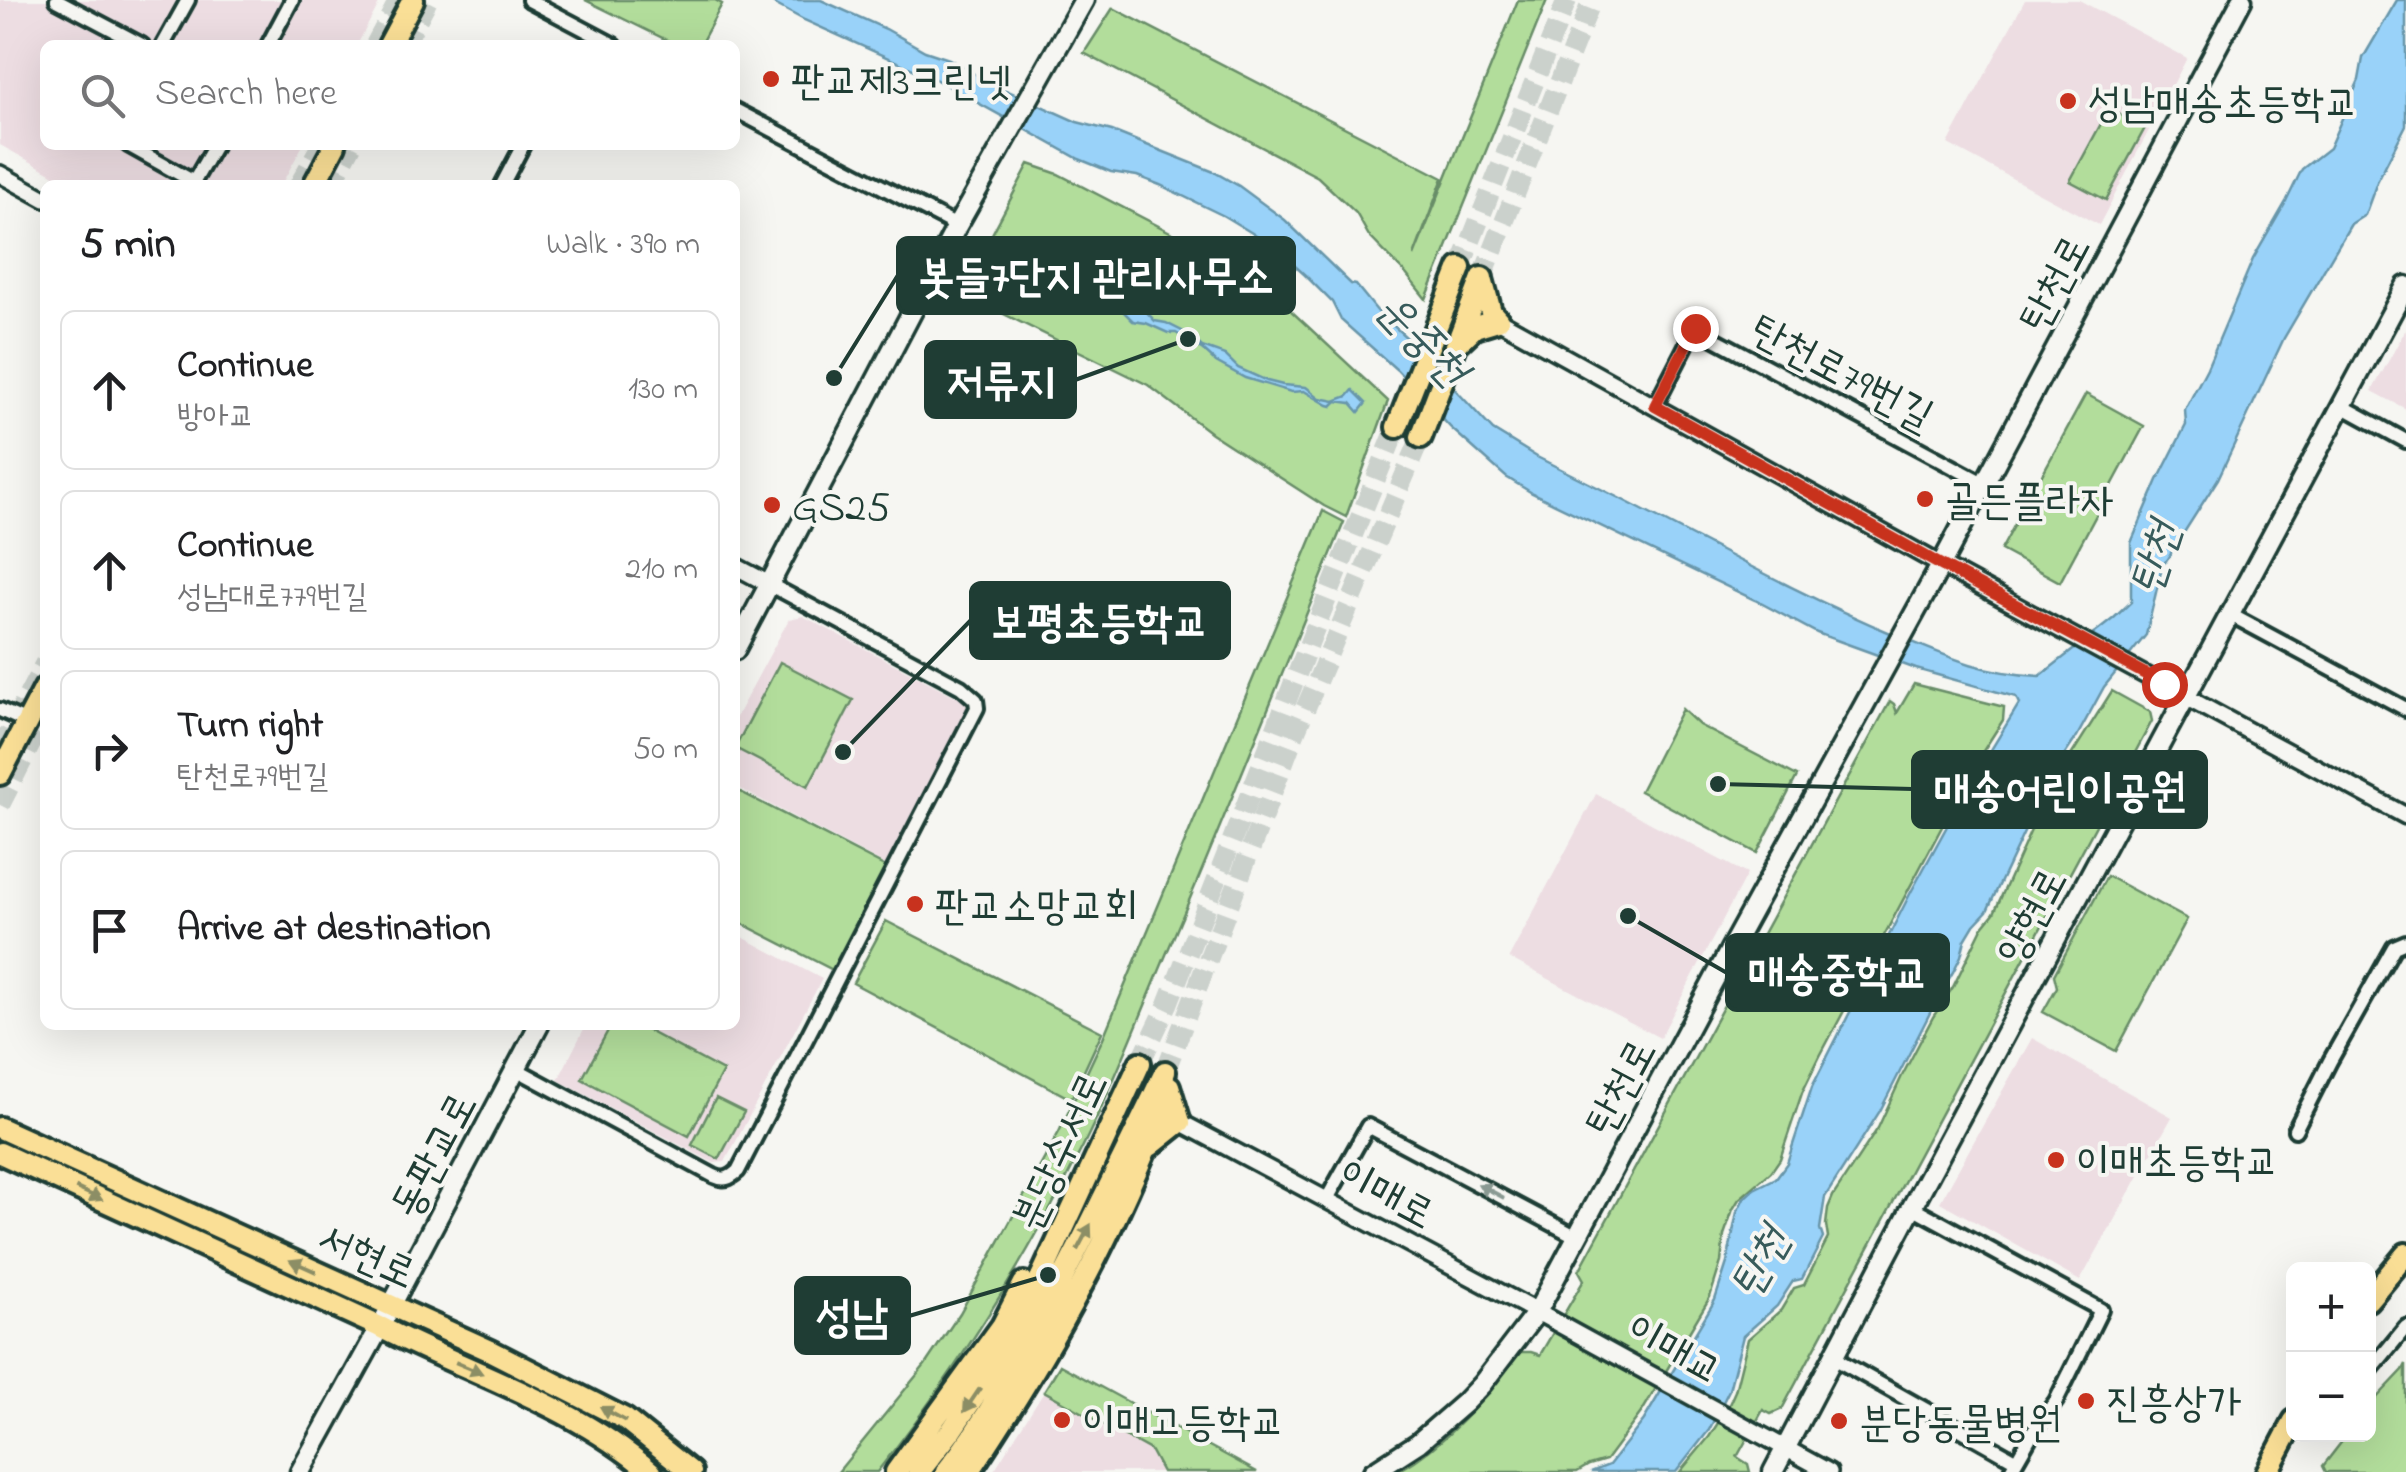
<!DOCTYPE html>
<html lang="en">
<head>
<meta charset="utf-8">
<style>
  :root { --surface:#fff; --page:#f6f6f6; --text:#202124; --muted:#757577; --line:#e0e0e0 }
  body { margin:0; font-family:"Indie Flower","Poor Story",sans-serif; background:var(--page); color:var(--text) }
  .controls { position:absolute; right:30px; bottom:30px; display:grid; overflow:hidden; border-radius:15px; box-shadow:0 10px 40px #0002 }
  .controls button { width:90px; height:90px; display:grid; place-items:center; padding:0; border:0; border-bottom:2px solid var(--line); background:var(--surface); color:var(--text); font:50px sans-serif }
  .stop { position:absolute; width:30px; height:30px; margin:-22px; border:8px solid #c8321e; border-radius:50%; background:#fff }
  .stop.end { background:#c8321e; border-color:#fff; box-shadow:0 2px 10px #0008 }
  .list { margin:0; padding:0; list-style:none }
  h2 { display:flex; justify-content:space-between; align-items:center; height:130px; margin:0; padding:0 40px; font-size:42px }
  h2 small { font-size:32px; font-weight:400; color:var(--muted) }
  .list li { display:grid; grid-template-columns:65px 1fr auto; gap:30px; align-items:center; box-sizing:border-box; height:160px; margin:0 20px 20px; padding:0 20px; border:2px solid var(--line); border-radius:15px }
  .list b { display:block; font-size:38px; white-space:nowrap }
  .list p { margin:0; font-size:32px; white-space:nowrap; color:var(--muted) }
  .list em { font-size:32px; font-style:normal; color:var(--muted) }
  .icon { flex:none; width:55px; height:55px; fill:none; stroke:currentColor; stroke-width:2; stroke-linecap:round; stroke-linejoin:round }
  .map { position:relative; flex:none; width:2406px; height:1472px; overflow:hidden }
  .search { position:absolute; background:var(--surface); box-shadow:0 10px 40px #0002; left:40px; top:40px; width:700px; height:110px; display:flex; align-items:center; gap:25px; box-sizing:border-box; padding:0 35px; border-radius:15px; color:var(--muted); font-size:38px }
  .panel { position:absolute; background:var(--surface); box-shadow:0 10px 40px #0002; left:40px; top:180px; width:700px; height:850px; border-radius:15px }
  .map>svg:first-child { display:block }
  .built { fill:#eddde2 }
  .green { fill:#b2dd9b; stroke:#688d68; stroke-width:2.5 }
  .water { fill:#99d2f9; stroke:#6896aa; stroke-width:2.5 }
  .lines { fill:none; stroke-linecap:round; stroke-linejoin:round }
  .trunk-tunnel { stroke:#cbd1cc; stroke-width:20; stroke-dasharray:20 10; stroke-linecap:butt }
  .minor-casing { stroke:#1f3d34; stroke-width:20 }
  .tertiary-casing { stroke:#1f3d34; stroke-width:22 }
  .secondary-casing { stroke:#1f3d34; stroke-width:25 }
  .primary-casing { stroke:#1f3d34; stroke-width:28 }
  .trunk-casing { stroke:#1f3d34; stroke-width:28 }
  .minor { stroke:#f6f6f2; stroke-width:12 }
  .tertiary { stroke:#f6f6f2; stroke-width:15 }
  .secondary { stroke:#f6f6f2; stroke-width:18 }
  .primary { stroke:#fadf96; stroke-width:20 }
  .trunk { stroke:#fadf96; stroke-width:20 }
  .oneway { fill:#8a9a93 }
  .oneway2 { fill:#8c8e65 }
  .route { stroke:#c8321e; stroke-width:12 }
  .poi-dot { fill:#c8321e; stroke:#f6f6f2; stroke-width:4 }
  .labels { text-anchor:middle; stroke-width:8; stroke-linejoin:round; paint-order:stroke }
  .poi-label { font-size:42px; fill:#1f3d34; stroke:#f6f6f2; text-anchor:start }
  .street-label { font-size:42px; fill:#1f3d34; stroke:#f6f6f2 }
  .water-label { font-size:45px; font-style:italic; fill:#375b5b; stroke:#f6f6f2 }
  .leader { fill:none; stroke:#1f3d34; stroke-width:4 }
  .callout-dot { fill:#1f3d34; stroke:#f6f6f2; stroke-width:4 }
  .callout { fill:#1f3d34; stroke:#1f3d34; stroke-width:4 }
  .callout-label { font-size:45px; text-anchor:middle; font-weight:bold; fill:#fff }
</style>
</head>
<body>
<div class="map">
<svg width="2406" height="1472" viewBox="0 0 2406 1472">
  <rect width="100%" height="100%" fill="#f6f6f2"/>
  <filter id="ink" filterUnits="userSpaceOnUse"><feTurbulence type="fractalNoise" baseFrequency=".01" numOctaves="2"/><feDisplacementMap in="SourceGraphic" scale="20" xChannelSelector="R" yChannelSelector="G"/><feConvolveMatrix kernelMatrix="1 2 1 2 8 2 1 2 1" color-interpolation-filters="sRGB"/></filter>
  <g filter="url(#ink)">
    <path class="built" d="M0,0H381L357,45H45V145H303L281,185H73L0,145Z
      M2025,0H2079L2187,58L2099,225L1948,144Z
      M2406,329V409L2372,391Z
      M803,616L970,704L972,711L891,868L735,786V719L789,619Z
      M1596,794L1747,874L1660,1038L1509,958Z
      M735,933L822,979L725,1162L714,1163L558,1080L586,1025H735Z
      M2032,1038L2172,1117L2080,1281L1940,1202Z
      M1044,1391L1150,1450L1162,1472H993Z"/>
    <path class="green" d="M585,0H715L722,4L700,45H677Z
      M1518,0H1547L1426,299L1406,274L1369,236L1356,213L1318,177L1084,53L1113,8L1443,178L1414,256Z
      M2109,109L2145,128L2106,200L2070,181Z
      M1029,164L1058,174L1232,264L1258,280L1388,401L1346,517L1324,506L1211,433L1148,385L961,293Z
      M2086,394L2144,426L2060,582L2001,550Z
      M1323,511L1344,522C1285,665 1229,809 1168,950C1140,1016 1115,1082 1083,1146C1026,1261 957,1371 877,1472H838L925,1365L960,1313L1059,1132L1103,1038Z
      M780,662L853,700L808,786L735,748Z
      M1914,684L2004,707L2003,720L1978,759L1820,1056L1802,1093L1780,1159L1771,1172L1739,1199L1733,1209L1724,1235L1721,1262L1710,1297L1643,1410L1606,1460L1589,1465L1577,1472H1397C1448,1443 1484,1400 1518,1352H1531L1540,1355L1584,1280L1579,1271L1890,701L1894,704L1897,713Z
      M2112,691L2150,712L2152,721L1782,1409L1771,1414L1763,1410L1737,1457L1748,1464L1750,1472H1680L1709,1437L1727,1409L1735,1391L1748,1339L1781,1310L1794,1288L1804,1285L1828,1238L1826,1225L1828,1208L1833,1196L1878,1128L1902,1076L1933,1017L1953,987L1982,928L1994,913L2048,792Z
      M1682,709L1699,725L1797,776L1757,853L1640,791Z
      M735,789L886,867L833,970L735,920Z
      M2107,876L2187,919L2116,1051L2043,1012L2057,987L2054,975Z
      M886,921L1102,1032L1071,1099L853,983Z
      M611,1025H637L723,1071L689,1136L582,1079Z
      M716,1098L744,1112L719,1159L692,1145Z
      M2406,1364V1472H2326L2323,1466L2347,1435L2368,1434L2369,1406L2403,1370Z
      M1060,1365L1257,1472H1162L1150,1450L1044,1391Z"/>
    <path class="water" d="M767,0H821L886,29L925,51L949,59L990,83L1077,122L1112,131L1214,172L1239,186L1285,220L1351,284L1356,285L1378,312L1407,338L1493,430L1537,457L1623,500C1713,546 1800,595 1893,634C1946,656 1981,673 2040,676L2114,618L2131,602V543L2158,480L2186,425L2185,410L2207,368L2253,259L2286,202L2302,169L2329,148L2359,80L2363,58L2397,0H2406V125L2377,182L2365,215L2351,224L2284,338L2218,479L2162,567L2146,635L2104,687L2076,738L2050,777L1987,911L1974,925L1965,940L1961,956L1953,972L1936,1001L1880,1111L1825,1197L1820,1229L1823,1238L1802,1279L1793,1281L1777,1306L1743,1336L1729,1390L1709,1430L1676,1472H1591L1609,1465L1644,1420L1715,1300L1727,1263L1737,1212L1744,1198L1754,1189L1776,1178L1787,1163L1812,1087L1911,892L1969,786L2019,704L2016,697L1916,669L1817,633L1755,600L1532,493L1506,477L1451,428L1397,370L1341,320L1332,302L1305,275L1283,255L1252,233L1224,216L1160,185L1137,176L1111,172L1079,159L933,78L804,20Z
      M1018,252L1027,260L1043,268L1050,275L1062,279L1078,289L1104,294L1115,302L1141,306L1155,321L1166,323L1188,334L1202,347L1225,355L1238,368L1267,381L1283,385L1306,387L1320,398L1335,401L1348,396L1353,390L1366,403L1359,412L1351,403L1337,401L1332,406L1328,405L1304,391L1291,392L1245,378L1216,362L1203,350L1176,333H1168L1146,323L1133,321L1122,310L1107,303H1087L1074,293L1051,287L1035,270L1017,267L1012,263Z"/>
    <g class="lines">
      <path class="trunk-tunnel" d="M375,45L399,0
        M404,45L428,0
        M299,185L321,145
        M331,185L352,145
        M1460,268L1567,0
        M1482,278L1592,0
        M0,749L45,663
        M0,805L45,716
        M1140,1063L1168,1004L1317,623L1397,427
        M1165,1072L1295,733L1421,437"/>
      <defs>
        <path id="minor" d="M57,0L142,45
          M529,0L614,45
          M163,45L188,0
          M268,45L292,0
          M735,110L957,226
          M128,145L194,182
          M192,185L215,145
          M502,185L523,145
          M1655,406L1695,328L1985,484
          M2342,406L2406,441
          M2231,615L2406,709
          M0,710L27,722
          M516,1069L714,1176C725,1181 730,1178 738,1171L977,708L976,700L961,687L769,584
          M2295,1130L2330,1061L2394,947L2406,942
          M1327,1199L1368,1126L1577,1237
          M1912,1207L2101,1310L2056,1401L2034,1430L2010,1472
          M1832,1357L2015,1460
          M2368,1373L2406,1327"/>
        <path id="tertiary" d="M0,174L45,199
          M1498,320L1941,565L2406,816
          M735,566L769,584
          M1180,1122L1537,1312L1829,1472"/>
        <path id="secondary" d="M735,650L957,226L1084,0
          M300,1472L380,1327L539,1025
          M1373,1472L1418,1443L1464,1403L1482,1384L1537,1312L1731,948L1941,565L2242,0
          M1773,1472L1912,1207L2406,286"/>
        <path id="primary" d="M389,45L413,0
          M314,185L335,145
          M0,774L45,688
          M0,1128L491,1351L625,1419L691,1472
          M0,1153L380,1327C471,1374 573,1404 651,1472
          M2368,1300L2406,1254
          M2267,1472L2294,1421"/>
        <path id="trunk" d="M1459,342L1475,327L1498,320L1491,312L1482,279
          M1397,427L1460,268
          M1421,437L1482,278
          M1150,1146L1180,1122L1169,1086
          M896,1472L1002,1326L1024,1283
          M919,1472L951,1431L1011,1342L1140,1063
          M946,1472C988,1420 1020,1359 1051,1300C1091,1225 1128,1148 1165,1072
          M969,1472C1009,1412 1047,1351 1080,1288C1114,1225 1143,1158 1169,1092"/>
      </defs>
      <use href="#minor" class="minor-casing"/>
      <use href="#tertiary" class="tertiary-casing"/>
      <use href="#secondary" class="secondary-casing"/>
      <use href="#primary" class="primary-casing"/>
      <use href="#trunk" class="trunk-casing"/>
      <use href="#minor" class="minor"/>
      <use href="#tertiary" class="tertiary"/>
      <use href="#secondary" class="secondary"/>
      <use href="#primary" class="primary"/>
      <use href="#trunk" class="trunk"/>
    </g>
    <defs><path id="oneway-solid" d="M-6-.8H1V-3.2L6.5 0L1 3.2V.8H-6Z" transform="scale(2.5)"/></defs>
    <use class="oneway" href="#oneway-solid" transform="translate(1491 1191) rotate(-152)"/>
    <g class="oneway2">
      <use href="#oneway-solid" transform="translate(89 1194) rotate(25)"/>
      <use href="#oneway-solid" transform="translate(1084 1237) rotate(-62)"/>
      <use href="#oneway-solid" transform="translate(303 1266) rotate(-156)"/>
      <use href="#oneway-solid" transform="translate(469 1368) rotate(23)"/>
      <use href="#oneway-solid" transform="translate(972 1400) rotate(124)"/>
      <use href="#oneway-solid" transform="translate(613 1414) rotate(-151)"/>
    </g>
  </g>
  <g class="lines" filter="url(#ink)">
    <path class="route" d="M1695,328L1655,406L1941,565L2164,684"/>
  </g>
  <g class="poi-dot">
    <circle cx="771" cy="79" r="10"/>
    <circle cx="2068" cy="101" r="10"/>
    <circle cx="1925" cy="499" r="10"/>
    <circle cx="772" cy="505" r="10"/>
    <circle cx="915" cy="904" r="10"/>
    <circle cx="2056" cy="1160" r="10"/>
    <circle cx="2086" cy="1401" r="10"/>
    <circle cx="1062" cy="1420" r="10"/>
    <circle cx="1839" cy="1421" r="10"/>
  </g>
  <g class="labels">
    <g class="poi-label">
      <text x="791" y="94">판교제3크린넷</text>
      <text x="2088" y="116">성남매송초등학교</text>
      <text x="1945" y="514">골든플라자</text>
      <text x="792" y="520">GS25</text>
      <text x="935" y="919">판교소망교회</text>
      <text x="2076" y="1175">이매초등학교</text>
      <text x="2106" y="1416">진흥상가</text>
      <text x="1082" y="1435">이매고등학교</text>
      <text x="1859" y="1436">분당동물병원</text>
    </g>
    <g class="street-label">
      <text transform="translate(2053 282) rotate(-62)" y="15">탄천로</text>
      <text transform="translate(1843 371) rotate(28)" y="15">탄천로79번길</text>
      <text transform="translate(2030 915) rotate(-62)" y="15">양현로</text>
      <text transform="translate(1619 1086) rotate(-62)" y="15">탄천로</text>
      <text transform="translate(1058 1150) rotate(-65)" y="15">분당수서로</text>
      <text transform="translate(432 1154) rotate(-62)" y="15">동판교로</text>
      <text transform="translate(1387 1192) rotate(28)" y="15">이매로</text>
      <text transform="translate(368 1254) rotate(24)" y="15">서현로</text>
      <text transform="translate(1675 1348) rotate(29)" y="15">이매교</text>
    </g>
    <g class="water-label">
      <text transform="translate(1424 338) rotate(46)" y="16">운중천</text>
      <text transform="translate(2153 557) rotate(-72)" y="16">탄천</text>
      <text transform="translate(1758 1261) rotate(-60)" y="16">탄천</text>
    </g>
  </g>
  <path class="leader" d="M834 378L898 275M1188 339L1075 380M843 752L971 620M1718 784L1913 789M1628 916L1727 973M1048 1275L909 1316"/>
  <g class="callout-dot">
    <circle cx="834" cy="378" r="10"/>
    <circle cx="1188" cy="339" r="10"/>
    <circle cx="843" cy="752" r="10"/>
    <circle cx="1718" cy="784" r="10"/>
    <circle cx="1628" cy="916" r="10"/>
    <circle cx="1048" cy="1275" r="10"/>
  </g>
  <g class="callout">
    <rect x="898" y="238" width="396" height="75" rx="10"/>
    <rect x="926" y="342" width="149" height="75" rx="10"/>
    <rect x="971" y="583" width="258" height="75" rx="10"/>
    <rect x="1913" y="752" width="293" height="75" rx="10"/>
    <rect x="1727" y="935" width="221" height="75" rx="10"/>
    <rect x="796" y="1278" width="113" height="75" rx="10"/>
  </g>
  <g class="callout-label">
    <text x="1096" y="291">봇들7단지 관리사무소</text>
    <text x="1001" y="396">저류지</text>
    <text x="1100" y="636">보평초등학교</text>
    <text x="2060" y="805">매송어린이공원</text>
    <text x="1838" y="988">매송중학교</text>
    <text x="852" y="1331">성남</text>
  </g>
</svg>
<div class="controls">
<button>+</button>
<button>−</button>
</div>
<div class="stop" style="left:2164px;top:684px"></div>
<div class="stop end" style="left:1695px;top:328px"></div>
<div class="search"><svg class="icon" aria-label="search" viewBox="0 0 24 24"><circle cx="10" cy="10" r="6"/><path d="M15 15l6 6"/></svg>Search here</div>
<section class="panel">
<h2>5 min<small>Walk · 390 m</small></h2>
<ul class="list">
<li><svg class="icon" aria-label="ahead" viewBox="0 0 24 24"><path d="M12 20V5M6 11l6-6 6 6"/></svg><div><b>Continue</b><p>방아교</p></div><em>130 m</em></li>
<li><svg class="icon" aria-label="ahead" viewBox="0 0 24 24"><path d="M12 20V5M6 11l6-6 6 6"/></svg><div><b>Continue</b><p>성남대로779번길</p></div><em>210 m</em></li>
<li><svg class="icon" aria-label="right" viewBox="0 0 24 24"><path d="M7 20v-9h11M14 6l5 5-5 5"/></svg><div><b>Turn right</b><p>탄천로79번길</p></div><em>50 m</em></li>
<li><svg class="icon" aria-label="arrive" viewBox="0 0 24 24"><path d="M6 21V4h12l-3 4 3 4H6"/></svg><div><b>Arrive at destination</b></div></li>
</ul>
</section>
</div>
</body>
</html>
